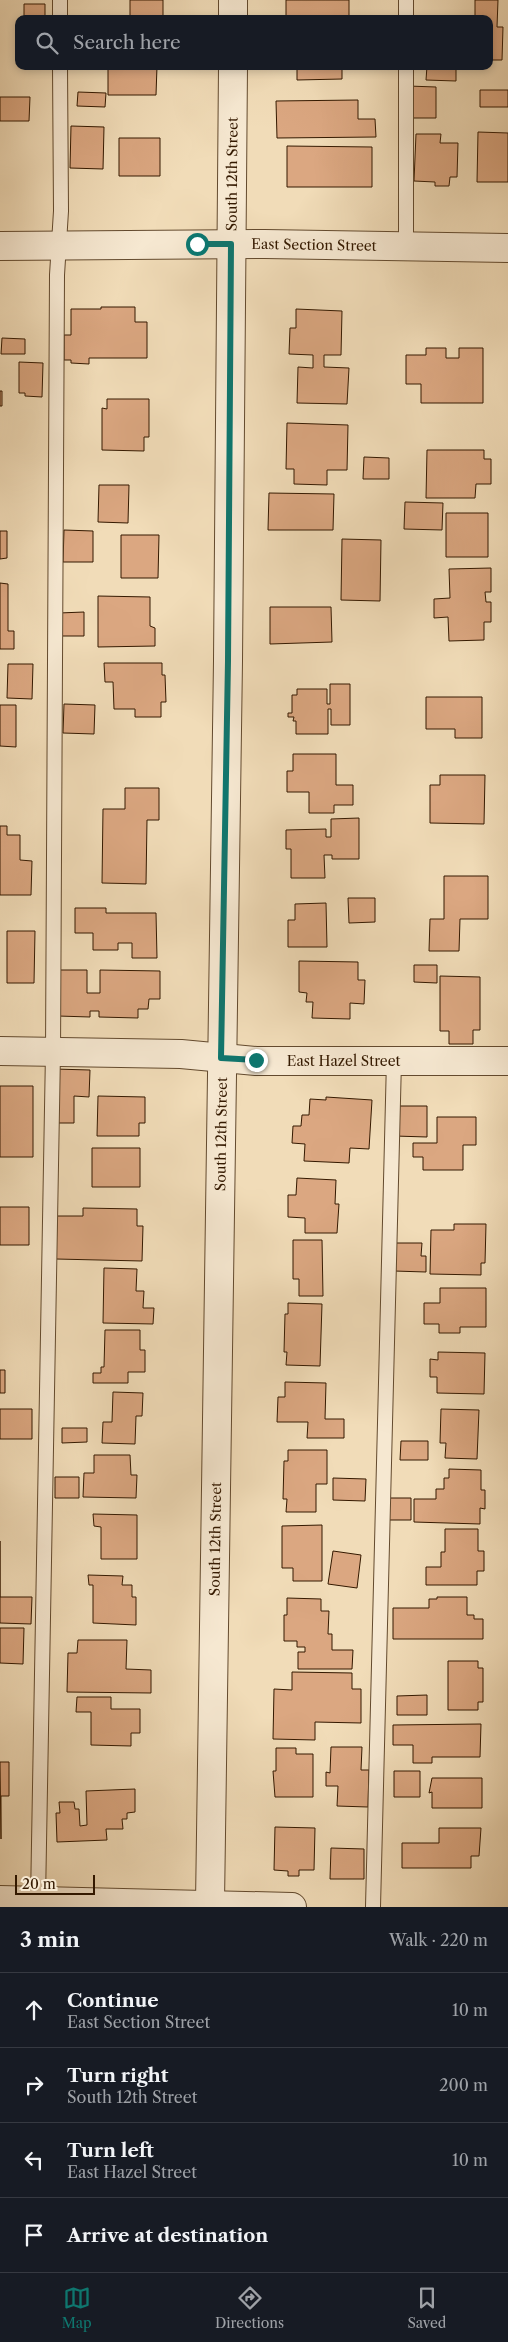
<!DOCTYPE html>
<html lang="en">
<head>
<meta charset="utf-8">
<style>
  :root { --surface:#171b24; --page:#20242c; --text:#f1f3f6; --muted:#9ea1a6; --line:#363941; --accent:#0f766e }
  body { margin:0; font-family:"Libre Caslon Text",serif; background:var(--page); color:var(--text) }
  .scale { position:absolute; left:15px; bottom:12px; width:80px; box-sizing:border-box; padding-left:5px; border:2px solid #341900; border-top:0; font-size:14px; line-height:18px; white-space:nowrap; color:#341900; -webkit-text-stroke:4px #f6e8d1; paint-order:stroke }
  .stop { position:absolute; width:15px; height:15px; margin:-11px; border:4px solid #0f766e; border-radius:50%; background:#fff }
  .stop.end { background:#0f766e; border-color:#fff; box-shadow:0 1px 5px #0008 }
  .list { margin:0; padding:0; list-style:none }
  h2 { display:flex; justify-content:space-between; align-items:center; height:65px; margin:0; padding:0 20px; font-size:21px }
  h2 small { font-size:16px; font-weight:400; color:var(--muted) }
  .list li { display:grid; grid-template-columns:32px 1fr auto; gap:15px; align-items:center; box-sizing:border-box; height:75px; padding:0 20px; border-top:1px solid var(--line) }
  .list b { display:block; font-size:19px; white-space:nowrap }
  .list p { margin:0; font-size:16px; white-space:nowrap; color:var(--muted) }
  .list em { font-size:16px; font-style:normal; color:var(--muted) }
  .icon { flex:none; width:28px; height:28px; fill:none; stroke:currentColor; stroke-width:2; stroke-linecap:round; stroke-linejoin:round }
  .map { position:relative; flex:none; width:508px; height:1907px; overflow:hidden }
  .search { position:absolute; background:var(--surface); box-shadow:0 2px 8px #0003; left:15px; right:15px; top:15px; height:55px; display:flex; align-items:center; gap:12px; box-sizing:border-box; padding:0 18px; border-radius:10px; color:var(--muted); font-size:19px }
  .sheet { height:365px; background:var(--surface) }
  nav { display:flex; justify-content:space-around; align-items:center; box-sizing:border-box; height:70px; border-top:1px solid var(--line); background:var(--surface); font-size:14px; color:var(--muted) }
  nav a { display:grid; justify-items:center; gap:2px }
  nav .on { color:var(--accent) }
  .map>svg:first-child { display:block }
  .building { fill:#dba781; stroke:#341900 }
  .lines { fill:none; stroke-linecap:round; stroke-linejoin:round }
  .service-casing { stroke:#634a2e; stroke-width:16 }
  .minor-casing { stroke:#634a2e; stroke-width:30 }
  .service { stroke:#f6e8d1; stroke-width:14 }
  .minor { stroke:#f6e8d1; stroke-width:28 }
  .route { stroke:#0f766e; stroke-width:6 }
  .labels { text-anchor:middle; stroke-width:4; stroke-linejoin:round; paint-order:stroke }
  .street-label { font-size:14px; fill:#341900; stroke:#f6e8d1 }
</style>
</head>
<body>
<div class="map">
<svg width="508" height="1907" viewBox="0 0 508 1907">
  <rect width="100%" height="100%" fill="#f1dcb8"/>
  <filter id="stains"><feTurbulence type="fractalNoise" baseFrequency=".004" numOctaves="4"/><feColorMatrix values="0 0 0 0 .2 0 0 0 0 .09 0 0 0 0 .02 0 0 0 .5 -.17"/></filter>
  <radialGradient id="worn" r=".72"><stop offset=".6" stop-color="#630" stop-opacity="0"/><stop offset="1" stop-color="#630" stop-opacity=".3"/></radialGradient>
  <path class="building" d="M130,0H163V19H130Z
    M286,0H349V19H286Z
    M475,0H498L497,27H503L502,60H489V19H475Z
    M24,4H45V19H20V17H24Z
    M121,66H157L156,95H108V69H121Z
    M297,66H342V79L297,80Z
    M427,66H456V81L426,80Z
    M408,86L436,87V118H407Z
    M480,90H508V107H480Z
    M78,92L106,93L105,107L77,106Z
    M0,97H30L29,121H0Z
    M358,100V119H375L376,137L277,138L276,101Z
    M71,126L104,127L103,169L70,168Z
    M478,132L508,133V182H477Z
    M416,134H441L440,143H458L457,177H450L449,186H435V182L414,181Z
    M119,138H160V176H119Z
    M287,146L372,147V187H287Z
    M101,307H135V322H147V358H89V364L71,363V360H64V335H71V309H101Z
    M296,309L342,311L341,355H324V367L349,368L347,404L297,403L298,367L313,368V355L289,354L290,328H296Z
    M2,338L25,339V354H1Z
    M426,348H446V358H459V348H483V403H421V384H406V355H426Z
    M19,362L43,363L42,397L25,396V393H19Z
    M0,391H2V406H0Z
    M107,399H149V437H144V451L102,450V408L107,409Z
    M287,423L348,425L347,470H327V485L294,484V469H286Z
    M427,450H484V459H491V484H476L475,498H426Z
    M364,457L389,458V479H363Z
    M99,485H129L128,523L98,522Z
    M269,493L334,494L333,530H268Z
    M405,502L443,503L442,530L404,529Z
    M446,513H488V557H446Z
    M64,530L93,531V562H63Z
    M0,531H7V558L0,559Z
    M121,535H159L158,578H121Z
    M342,539L381,540L380,601L341,600Z
    M491,568V592H485L486,602H491V622H484V640L449,641L448,617L434,618V599L450,598L449,569Z
    M0,583L8,584V631H14V649H0Z
    M98,596L150,597V626L155,628V646L98,647Z
    M270,607H331L332,642L270,644Z
    M84,612V636H60L59,613Z
    M104,663H162V675H165L166,702H161V717H135V709H114L113,682H105Z
    M8,664H33L32,699L7,698Z
    M330,684H350V725H331V709H328V734H296V721H293L294,717H288V713H292V695H297V689H327V704H330Z
    M426,697H482V738H455V729H426Z
    M64,704L95,705L94,734L63,733Z
    M0,705H16V747L0,746Z
    M293,754H336V785H353V805H334V813H309V792H287V771H293Z
    M440,775H485L484,824L430,823V785H440Z
    M125,788H159V820H147L146,884L102,883L103,809H125Z
    M359,818V859H332V855H324L325,878H291V849H286V830L326,829V837H331V819Z
    M0,826H7V835H20V860L32,861L31,895H0Z
    M444,876H488V919H460L459,951H429L430,919H444Z
    M348,898H375V922L349,923Z
    M326,903L327,947H288V920H295V904Z
    M75,908H106V913H156L157,958H132V943H118V950H93V933H75Z
    M7,931H35L34,983H7Z
    M299,961L358,962V980H365L364,1004L350,1003V1019L312,1018L313,1002H306L307,993L299,992Z
    M414,965H437V983L414,982Z
    M59,970H87V993H100V970L160,971V999H149L148,1009H138V1018L99,1017V1011H90V1017L58,1016Z
    M440,976L480,977V1030H473V1044H449V1031H440Z
    M54,1069L90,1070L89,1097L74,1096V1123H53Z
    M0,1086H33V1157H0Z
    M98,1096L145,1097V1123H139V1136H97Z
    M326,1097L372,1100L369,1149L350,1148L349,1163L304,1161L305,1144L292,1143L293,1126H301L302,1115H309L310,1099L326,1100Z
    M396,1106H427V1137L395,1136Z
    M437,1117H476V1145H463V1170H423V1157H413V1143H437Z
    M92,1148H140V1187H92Z
    M297,1178L336,1180L335,1204H339L337,1233H305V1218L288,1217V1195H296Z
    M0,1207H29V1245H0Z
    M83,1208L137,1209V1226H143L142,1261L56,1259L57,1216H83Z
    M454,1224H486L485,1263H481V1275L430,1274L431,1230H454Z
    M293,1240H322L323,1296H299V1279H293Z
    M395,1243H422L421,1256H426V1272L394,1271Z
    M104,1268L137,1269L136,1291H144L143,1308H154L153,1324L103,1323Z
    M440,1288H486V1327H460V1333H439V1324H424V1303H440Z
    M288,1303L322,1304L320,1366L286,1365L287,1352H284L285,1314H288Z
    M105,1330H140V1350H145V1372H128V1383H93V1373H101V1367H104Z
    M438,1352L485,1353L484,1394L437,1393V1377H430V1359L438,1360Z
    M0,1370H5V1393H0Z
    M285,1382L326,1383L325,1419H344V1438H307L308,1422H277L278,1397H285Z
    M113,1392L143,1393L142,1416H136L135,1444L102,1443L103,1422H112Z
    M0,1409H32V1439H0Z
    M441,1409L479,1410L477,1459L445,1458L446,1443H440Z
    M62,1428H87V1442L62,1443Z
    M401,1441H428V1460H400Z
    M288,1450H327V1484H316V1512H286L287,1499H283L284,1461H288Z
    M94,1455H130L131,1475H137L136,1498L83,1497L84,1473H94Z
    M449,1469L481,1470V1490H485V1509L480,1508V1524L414,1522V1499H436V1489H444V1478H449Z
    M55,1477H79V1498H55Z
    M333,1478L366,1479L365,1501L333,1500Z
    M388,1498H411V1520H388Z
    M93,1514L137,1515V1559H101V1527L94,1526Z
    M322,1525V1581H293V1568H282V1526Z
    M445,1529H478V1551H484V1571H477V1585H426V1567H441V1552H445Z
    M0,1541V1597H32L31,1624L0,1623Z
    M333,1551L361,1555L357,1588L328,1584Z
    M88,1575L123,1576L122,1585H132V1597H136V1625L93,1623V1585H89Z
    M437,1597H467V1615H474V1619H483V1639H393V1608H429V1599H437Z
    M287,1598L321,1599V1611H329L328,1634H332V1650H353L352,1669H298V1652H305V1647H297V1641H284V1615H287Z
    M0,1628H24L23,1664L0,1663Z
    M78,1640H127L126,1669L151,1670V1693L67,1692L68,1653H77Z
    M448,1661H478V1668H483V1702H478V1710H448Z
    M292,1672L352,1673V1689H361V1723L315,1722V1740L273,1739L274,1689L292,1690Z
    M427,1695V1715H397V1696Z
    M77,1697H111V1709H140V1733H131V1746L91,1745V1712H76Z
    M481,1724L480,1757H432V1763H413V1745H393V1725Z
    M331,1747H362L361,1770H369L368,1807L337,1806L338,1786H326V1772L330,1773Z
    M276,1748H296V1754H313V1797H275L273,1771H276Z
    M0,1762H9V1796H1V1839Z
    M394,1771H420V1797H394Z
    M432,1778H482V1808H432V1792L429,1793Z
    M135,1789V1812L127,1813V1819H122L123,1829H106L107,1840L57,1842L56,1813H60L59,1802H74L75,1809H79L80,1826L87,1825L86,1791Z
    M275,1827L315,1828L314,1870H299V1876H288V1871L274,1870Z
    M439,1828H481L479,1856H471V1868H402V1843H439Z
    M331,1848L364,1849V1879H330Z"/>
  <g class="lines">
    <defs>
      <path id="service" d="M60,0V19
        M406,0V19
        M406,246V66
        M38,1900L53,1052L57,275L61,211L60,66
        M373,1907L394,1060"/>
      <g id="minor">
        <path d="M233,19V0"/>
        <path id="s1" d="M0,246L265,244L508,248"/>
        <path id="s2" d="M0,1051L181,1054L256,1061H508"/>
        <path d="M0,1900L292,1907"/>
        <path id="s3" d="M210,1903L228,661L233,66"/>
      </g>
    </defs>
    <use href="#service" class="service-casing"/>
    <use href="#minor" class="minor-casing"/>
    <use href="#service" class="service"/>
    <use href="#minor" class="minor"/>
  </g>
  <g class="lines">
    <path class="route" d="M197,244H231L228,661L221,1058L256,1060"/>
  </g>
  <g class="labels">
    <g class="street-label">
      <text dy="5" stroke="none"><textPath href="#s3" startOffset="1729">South 12th Street</textPath></text>
      <text dy="5" stroke="none"><textPath href="#s1" startOffset="314">East Section Street</textPath></text>
      <text dy="5" stroke="none"><textPath href="#s2" startOffset="344">East Hazel Street</textPath></text>
      <text dy="5" stroke="none"><textPath href="#s3" startOffset="769">South 12th Street</textPath></text>
      <text dy="5" stroke="none"><textPath href="#s3" startOffset="364">South 12th Street</textPath></text>
    </g>
  </g>
  <rect width="100%" height="100%" filter="url(#stains)"/>
  <rect width="100%" height="100%" fill="url(#worn)"/>
</svg>
<div class="scale">20 m</div>
<div class="stop" style="left:197px;top:244px"></div>
<div class="stop end" style="left:256px;top:1060px"></div>
<div class="search"><svg class="icon" aria-label="search" viewBox="0 0 24 24"><circle cx="10" cy="10" r="6"/><path d="M15 15l6 6"/></svg>Search here</div>
</div>
<section class="sheet">
<h2>3 min<small>Walk · 220 m</small></h2>
<ul class="list">
<li><svg class="icon" aria-label="ahead" viewBox="0 0 24 24"><path d="M12 20V5M6 11l6-6 6 6"/></svg><div><b>Continue</b><p>East Section Street</p></div><em>10 m</em></li>
<li><svg class="icon" aria-label="right" viewBox="0 0 24 24"><path d="M7 20v-9h11M14 6l5 5-5 5"/></svg><div><b>Turn right</b><p>South 12th Street</p></div><em>200 m</em></li>
<li><svg class="icon" aria-label="left" viewBox="0 0 24 24"><path d="M17 20v-9H6M10 6l-5 5 5 5"/></svg><div><b>Turn left</b><p>East Hazel Street</p></div><em>10 m</em></li>
<li><svg class="icon" aria-label="arrive" viewBox="0 0 24 24"><path d="M6 21V4h12l-3 4 3 4H6"/></svg><div><b>Arrive at destination</b></div></li>
</ul>
</section>
<nav>
<a class="on"><svg class="icon" aria-label="map" viewBox="0 0 24 24"><path d="M3 6l6-2 6 2 6-2v14l-6 2-6-2-6 2zM9 4v14M15 6v14"/></svg>Map</a>
<a><svg class="icon" aria-label="directions" viewBox="0 0 24 24"><path d="M12 3l9 9-9 9-9-9zM9 14v-3h6M13 9l2 2-2 2"/></svg>Directions</a>
<a><svg class="icon" aria-label="saved" viewBox="0 0 24 24"><path d="M7 4h10v16l-5-4-5 4z"/></svg>Saved</a>
</nav>
</body>
</html>
